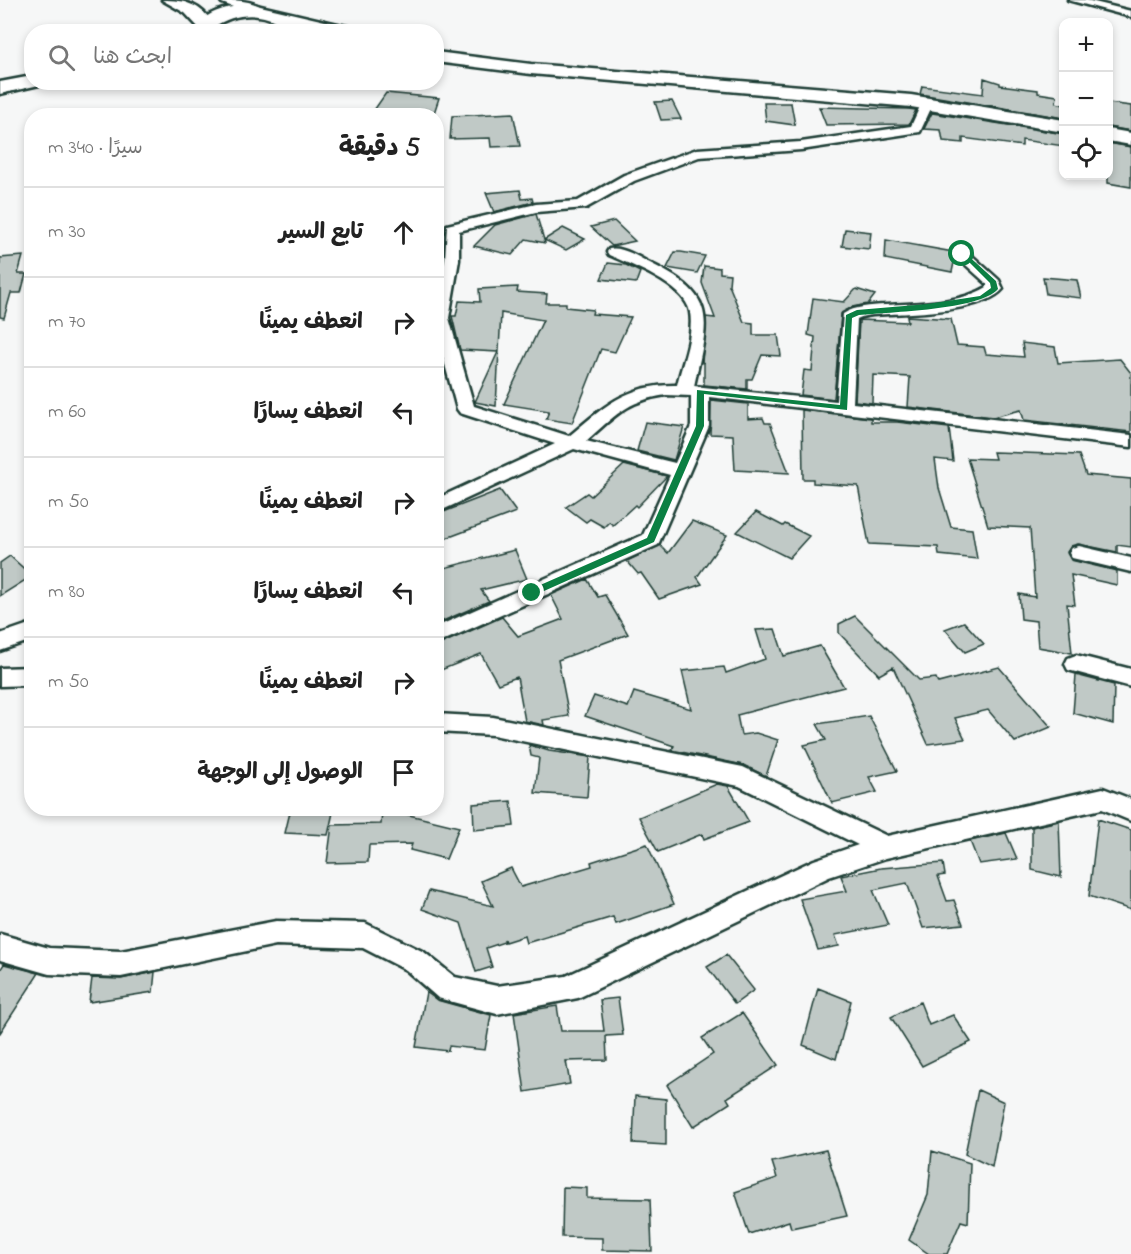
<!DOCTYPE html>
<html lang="ar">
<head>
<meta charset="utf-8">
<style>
  :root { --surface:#fff; --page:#f2f2f2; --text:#222; --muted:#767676; --line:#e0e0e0 }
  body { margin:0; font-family:"Indie Flower","Playpen Sans Arabic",sans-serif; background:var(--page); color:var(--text); direction:rtl }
  .controls { position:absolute; right:18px; top:18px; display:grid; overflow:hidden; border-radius:12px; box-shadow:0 3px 9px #0003 }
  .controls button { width:54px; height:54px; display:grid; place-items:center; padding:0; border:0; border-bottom:2px solid var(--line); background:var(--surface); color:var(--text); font:30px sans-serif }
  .stop { position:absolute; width:18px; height:18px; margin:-14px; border:4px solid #0b8043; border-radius:50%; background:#fff }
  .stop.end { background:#0b8043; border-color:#fff; box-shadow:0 2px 6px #0008 }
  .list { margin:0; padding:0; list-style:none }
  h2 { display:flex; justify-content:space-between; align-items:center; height:78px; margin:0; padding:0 24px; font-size:26px }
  h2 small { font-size:20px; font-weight:400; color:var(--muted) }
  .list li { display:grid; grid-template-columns:39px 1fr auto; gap:18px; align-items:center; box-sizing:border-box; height:90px; padding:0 24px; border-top:2px solid var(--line) }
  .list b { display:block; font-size:22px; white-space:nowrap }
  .list em { font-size:20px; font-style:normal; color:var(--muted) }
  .icon { flex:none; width:33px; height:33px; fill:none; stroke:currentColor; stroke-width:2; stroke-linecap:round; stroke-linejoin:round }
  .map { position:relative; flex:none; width:1131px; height:1254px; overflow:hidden; direction:ltr }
  .search { position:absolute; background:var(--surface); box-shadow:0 3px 9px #0003; left:24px; top:24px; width:420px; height:66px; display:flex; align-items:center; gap:15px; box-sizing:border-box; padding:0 21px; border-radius:24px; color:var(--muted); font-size:22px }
  .panel { position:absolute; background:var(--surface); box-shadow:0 3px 9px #0003; left:24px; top:108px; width:420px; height:708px; border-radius:24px; direction:rtl }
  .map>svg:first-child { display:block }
  .building { fill:#c0c9c6; stroke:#1f3d34; stroke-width:1.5 }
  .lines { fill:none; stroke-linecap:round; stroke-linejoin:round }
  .minor-casing { stroke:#1f3d34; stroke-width:5 }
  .primary-casing { stroke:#1f3d34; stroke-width:5 }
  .trunk-casing { stroke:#1f3d34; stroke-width:5 }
  .minor { fill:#fff; fill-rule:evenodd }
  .primary { fill:#fff; fill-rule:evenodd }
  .trunk { fill:#fff; fill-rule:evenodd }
  .route { fill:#0b8043 }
</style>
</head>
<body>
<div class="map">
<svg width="1131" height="1254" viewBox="0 0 1131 1254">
  <rect width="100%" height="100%" fill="#f6f7f7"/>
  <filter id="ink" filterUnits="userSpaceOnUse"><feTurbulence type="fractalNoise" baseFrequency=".0167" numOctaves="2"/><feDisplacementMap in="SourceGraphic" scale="12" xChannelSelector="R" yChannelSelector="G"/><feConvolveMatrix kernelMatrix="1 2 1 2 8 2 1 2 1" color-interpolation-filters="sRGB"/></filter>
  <g filter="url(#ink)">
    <path class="building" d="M984,78L1000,83V85L1038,90V93L1057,96L1056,103L1064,105V118L920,94L922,86L983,94Z
      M386,93L439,98L433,116L372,113Z
      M672,101L681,119L661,120L655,102Z
      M764,103H791L795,125L766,121Z
      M1108,103L1131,106V131L1108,127Z
      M819,107L908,109L916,110L909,124L826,125Z
      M513,113L520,146L491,147L490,138L450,139L452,116Z
      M932,113L1064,134V146L1022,140V146L963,138V143L943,141L941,130L924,129Z
      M1108,143L1131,147V187L1108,183Z
      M520,190L522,199L532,198L533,202L494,212L486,193Z
      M536,214L545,243L526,239L512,255L474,246L495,225Z
      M614,221L635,241L612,246L591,227Z
      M563,228L585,239L566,250L544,240Z
      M845,229L871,232L869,249L842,246Z
      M886,240L953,252L955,258L952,272L885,259Z
      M675,252H681L705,256L697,273L667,268Z
      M23,256L18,274H26L21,293H11L4,318L0,317V258Z
      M608,263L626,265L640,272L636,283L601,279Z
      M704,266L720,268V273L730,274L729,285L744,322L753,323V335H778L781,356L762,355L752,379H747V389L704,385V363L702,362L706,317L715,318L702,283Z
      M1043,277L1077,280L1081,298L1046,294Z
      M518,287L517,292L547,294L546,303H566V307L593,310L592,314L631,317L615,352L601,349L572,423L546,419L549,411L504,404L543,320L501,313L496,406L475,402L498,352L460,350L452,316H456L459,301L480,302L479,289Z
      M856,289L875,295L868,304L852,307L841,314L834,399L801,395L804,370L812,371L815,337L808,335L813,298L844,302Z
      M907,316L951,319L957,345L984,347L986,354L1024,357L1022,343L1055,347L1058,363L1120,359L1131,373V432L1024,420L1021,410L993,417L908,407L910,377L873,375L872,403L855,401L859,320L908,322Z
      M711,400L748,404V419L763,418L765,423H770L789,473L735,470L733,435L710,434Z
      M802,410L871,418V422H897L949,428L953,461L935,459L939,488L951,527L972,529L977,559L939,555L938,547L869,544L858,486L813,483V479H803Z
      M645,422L684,427L674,460L637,451Z
      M993,452L1079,455L1086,475L1131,479V547L1117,545V552L1078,544L1071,546L1067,552L1071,560L1117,571V585L1071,575L1075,605L1067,604L1072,653L1038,647L1036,621L1021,619L1019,594L1035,597L1030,528L988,526L967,458L995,459Z
      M624,465L667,476L637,507L635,505L613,525L609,522L604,527L590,519L586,522L566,507L587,493L591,496Z
      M500,490L516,512L444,539L436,528V515Z
      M756,512L783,526L785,524L809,536L789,558L737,532Z
      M692,521L727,535L697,577L702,584L659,599L641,573L638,574L627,561L660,545L668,553Z
      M515,550L527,579L481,590L489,601L436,624V570Z
      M10,556L32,576L0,596V563Z
      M587,579L598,597L605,595L628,634L558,660L569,716L543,720L544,725L525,721L517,677L498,684L481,654L436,672V646L502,617L518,636L563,619L551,595Z
      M855,616L919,680L936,678L938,683L999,667L1051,727L1015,742L988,710L955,718L965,739L928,744L893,667L879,675L839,633V624Z
      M964,622L984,644L965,652L945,629Z
      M775,629L784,656L820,646L844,687L737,715L741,735L756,733L778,740L766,776L743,765L672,750L674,746L585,716L594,696L628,707L634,692L691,709L682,671L724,667L726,673L765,659L756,630Z
      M1076,675L1114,685L1113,724L1073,713Z
      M869,716L897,771L869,777L877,792L832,803L804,745L826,740L817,724Z
      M529,745L549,751L590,757L587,797L535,793L539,758L531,756Z
      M717,784L728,786L749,822L704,839L702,834L658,852L639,817Z
      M511,801L514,826L474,830L473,804Z
      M291,808H334L328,835L285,833Z
      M382,812H397L459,827L446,859L410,850L412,844L369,845L368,862L327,863L332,825L381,824Z
      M1098,819L1131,830V910L1089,896Z
      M1059,821L1061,877L1032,870V827Z
      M1006,833L1017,859L979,864L970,841Z
      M647,844L674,904L616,924L613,917L526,943L524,936L505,942L504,939V942L486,948L492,967L476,972L461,923L422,909L429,891L493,906L481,881L511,868L521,887L592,866L591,862Z
      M943,863L945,875L938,876L947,901L954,900L963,924L923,928L907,883L873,890L888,925L835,935L839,946L818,950L800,899L847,891L841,876L881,868Z
      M726,955L754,990L735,1004L707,967Z
      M4,964L39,973L0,1033V970Z
      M155,972L153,992L89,1002L92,978L121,979Z
      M818,988L851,1001L836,1059L803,1045Z
      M426,992L437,1000L491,1015L485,1050L449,1046L448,1051L416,1047Z
      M618,998L623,1035L606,1036L607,1060L566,1061L570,1084L525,1092L514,1013L557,1006L561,1031H604L600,1000Z
      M920,1002L929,1025L953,1015L971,1042L922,1066L891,1017Z
      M742,1013L778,1065L727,1098L730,1103L693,1127L667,1085L713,1054L702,1038Z
      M978,1090L1004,1102L992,1167L965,1154Z
      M635,1096L666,1099V1145L633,1143Z
      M826,1150L847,1216L791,1228L789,1221L749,1234L735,1192L777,1178L772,1162Z
      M932,1151L970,1163L968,1223L961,1221L947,1254H929L909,1240L928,1195Z
      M563,1187L587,1188V1198L650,1199L652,1251L602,1250V1238L562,1237Z"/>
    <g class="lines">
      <defs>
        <path id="minor" d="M1068,0H1086L1131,11V17Z
          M928,98L934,102L920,132L801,150L699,157L634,181L586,208L536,212L459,231V260L449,318L474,406L569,436C605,406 627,384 677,385C682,363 694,336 690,312C685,285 631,265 609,255L607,252L609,249C621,246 637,256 648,262C719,296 709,318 694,386L836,401L843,314C856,306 870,306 885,305C917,303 959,304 987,287V284L957,257L955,254L957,251H967L999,280L1003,289C985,311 916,313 889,314C879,315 865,314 857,319L853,403L1131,435V447L709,397V426L658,545L436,644V627L643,535L670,475L574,449L436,513V499L555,444L460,413L457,409L436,331V301L445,260L447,225L536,204L578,201L624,175L697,149L801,142L911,126L922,102ZM666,395L691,396V426L675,463L586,441C615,416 626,401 666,395Z
          M1079,546L1131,558V572L1072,558L1069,553L1072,548Z
          M32,623V640L0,651V634Z
          M1076,655L1131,669V687L1068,670L1065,664L1068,658Z
          M32,667V685L0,686V668Z
          M436,714L493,717L743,767L887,836L1103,788L1131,799V821L1102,809L886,858L829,877L578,998L497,1014L438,998L406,970L363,948L276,945L121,977L49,974L0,960V934L49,948L121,951L276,921L365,923L424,952L455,977L497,986L566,976L814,860L858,845L739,786L493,735L436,732Z"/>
        <path id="primary" d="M256,5L355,28L357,32H325L295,24L292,32H275L278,26L277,22C257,11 232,14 214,27L213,32H196C202,9 235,5 256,5Z
          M436,52L531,64L911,95L1064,120V132L911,107L531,74L436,62Z
          M32,76V82H40L39,85L0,94V82Z
          M1108,129L1131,133V145L1108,141Z"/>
        <path id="trunk" d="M162,0C186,0 200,4 215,25L206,30L200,29L185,13Z
          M220,0C235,0 256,0 266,11L258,16L222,3Z"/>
      </defs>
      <use href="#minor" class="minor-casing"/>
      <use href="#primary" class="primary-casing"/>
      <use href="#trunk" class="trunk-casing"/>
      <use href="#minor" class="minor"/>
      <use href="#primary" class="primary"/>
      <use href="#trunk" class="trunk"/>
    </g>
  </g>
  <path class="route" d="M959,252H964L996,281L998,289C980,310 889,312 859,315L852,318L847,410L704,394V426L654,542L535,595H529V590L647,538L696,426L697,390L840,405L846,315L857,310L928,304L980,296L991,288L990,283Z"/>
</svg>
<div class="controls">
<button>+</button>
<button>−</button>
<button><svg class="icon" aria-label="locate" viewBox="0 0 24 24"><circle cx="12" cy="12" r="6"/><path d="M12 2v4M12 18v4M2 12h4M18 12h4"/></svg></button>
</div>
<div class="stop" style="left:962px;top:254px"></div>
<div class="stop end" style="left:532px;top:593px"></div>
<div class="search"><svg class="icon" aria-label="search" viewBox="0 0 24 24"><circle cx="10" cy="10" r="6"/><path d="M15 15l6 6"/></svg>ابحث هنا</div>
<section class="panel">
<h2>5 دقيقة<small>سيرًا · 340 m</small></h2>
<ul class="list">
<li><svg class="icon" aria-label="ahead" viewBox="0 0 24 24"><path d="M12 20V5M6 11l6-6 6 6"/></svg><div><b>تابع السير</b></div><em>30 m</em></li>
<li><svg class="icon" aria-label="right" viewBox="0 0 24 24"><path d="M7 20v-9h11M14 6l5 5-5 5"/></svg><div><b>انعطف يمينًا</b></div><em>70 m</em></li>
<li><svg class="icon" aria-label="left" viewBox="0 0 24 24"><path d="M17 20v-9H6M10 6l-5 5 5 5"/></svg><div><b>انعطف يسارًا</b></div><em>60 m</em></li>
<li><svg class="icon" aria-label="right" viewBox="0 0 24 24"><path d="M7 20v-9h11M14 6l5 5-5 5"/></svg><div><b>انعطف يمينًا</b></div><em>50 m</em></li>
<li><svg class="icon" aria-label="left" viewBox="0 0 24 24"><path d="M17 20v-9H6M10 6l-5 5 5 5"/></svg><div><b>انعطف يسارًا</b></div><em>80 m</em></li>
<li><svg class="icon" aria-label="right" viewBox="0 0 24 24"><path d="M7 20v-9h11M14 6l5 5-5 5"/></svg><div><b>انعطف يمينًا</b></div><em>50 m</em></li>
<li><svg class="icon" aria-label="arrive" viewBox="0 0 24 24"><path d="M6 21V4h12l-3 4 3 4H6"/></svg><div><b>الوصول إلى الوجهة</b></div></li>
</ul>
</section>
</div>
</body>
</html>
